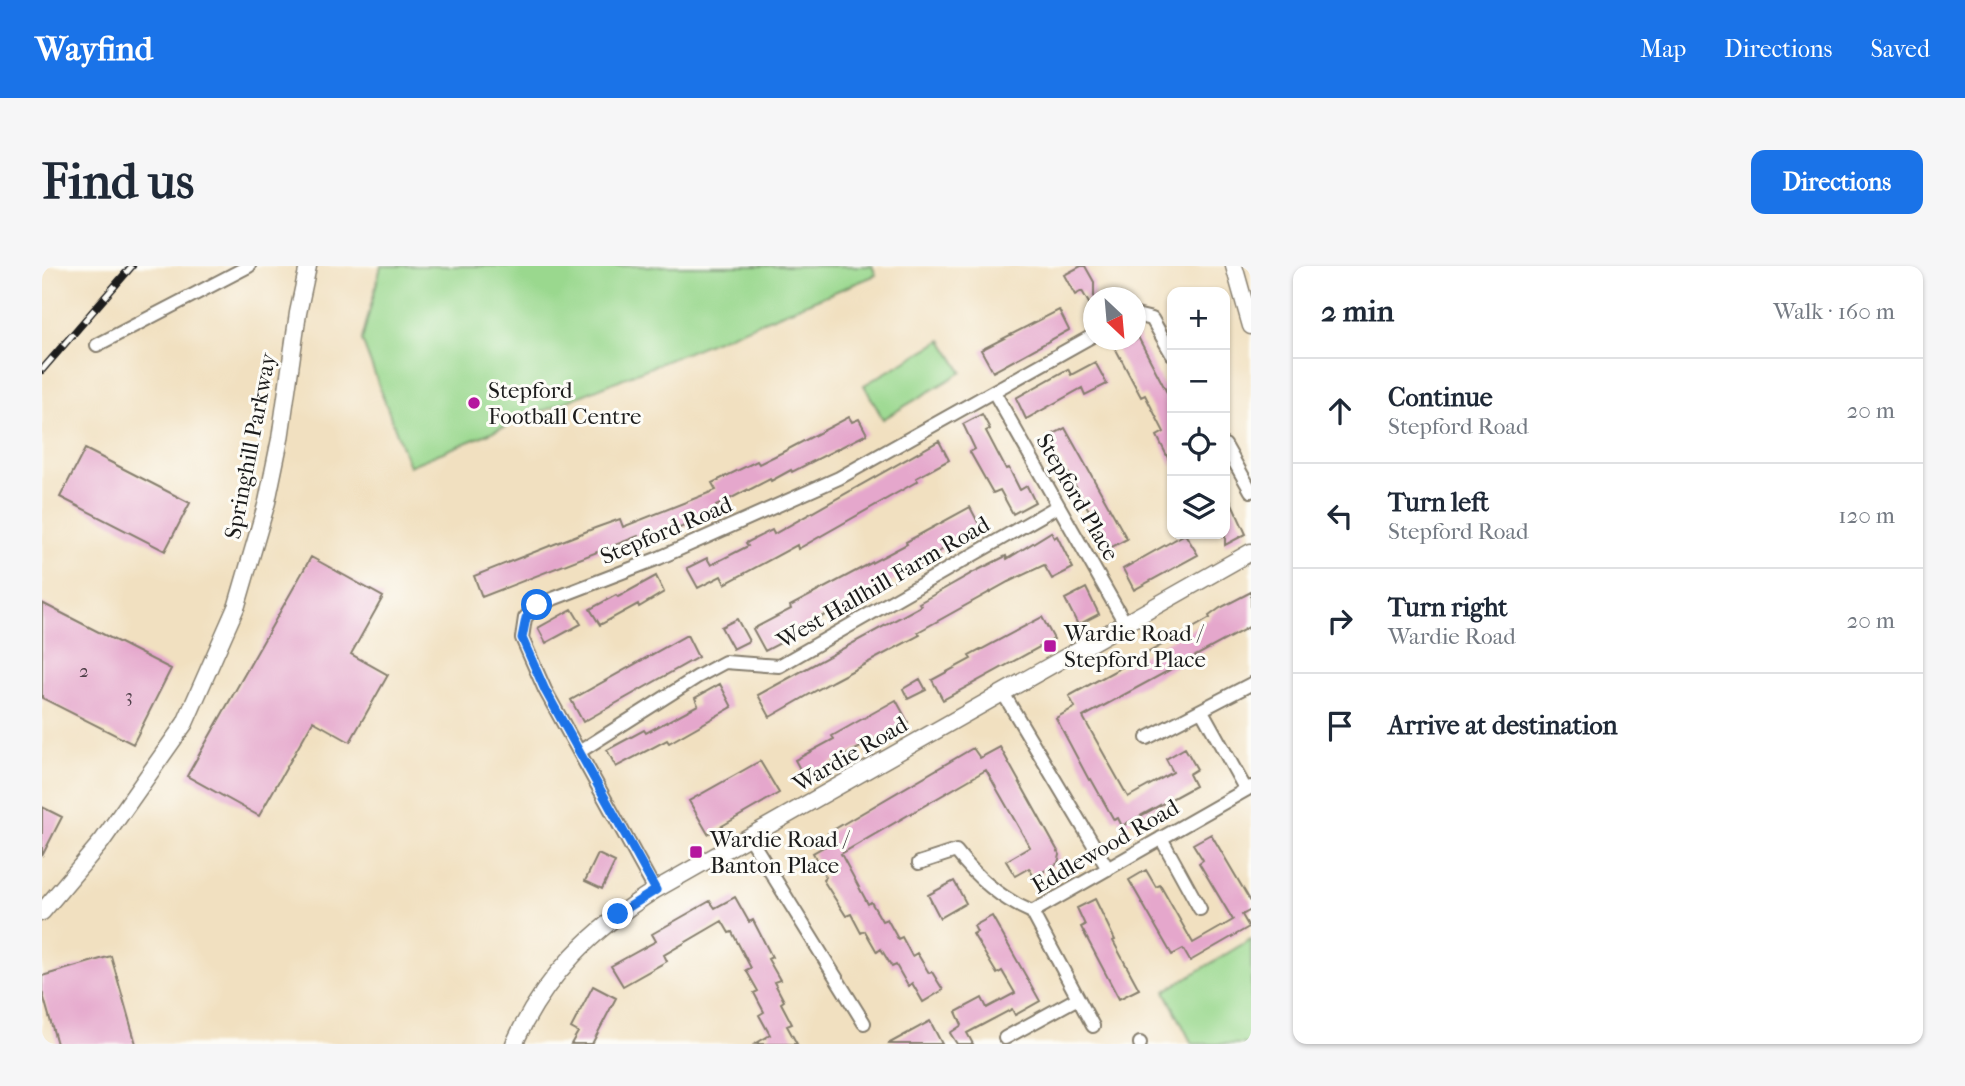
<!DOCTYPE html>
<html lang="en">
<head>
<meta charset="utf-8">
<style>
  :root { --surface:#fff; --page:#f6f6f7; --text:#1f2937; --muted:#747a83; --line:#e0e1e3; --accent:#1a73e8 }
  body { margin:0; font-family:"IM FELL French Canon",serif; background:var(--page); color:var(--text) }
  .controls { position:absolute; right:21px; top:21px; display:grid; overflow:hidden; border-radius:14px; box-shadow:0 2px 5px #0004 }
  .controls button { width:63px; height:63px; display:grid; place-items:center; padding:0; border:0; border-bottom:2px solid var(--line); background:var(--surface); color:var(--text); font:35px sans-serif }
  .compass { position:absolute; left:1041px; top:21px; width:63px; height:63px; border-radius:50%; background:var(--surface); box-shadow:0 2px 5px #0004; rotate:154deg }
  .stop { position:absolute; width:21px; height:21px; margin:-16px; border:5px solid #1a73e8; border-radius:50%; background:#fff }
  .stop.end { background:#1a73e8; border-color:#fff; box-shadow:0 2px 7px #0008 }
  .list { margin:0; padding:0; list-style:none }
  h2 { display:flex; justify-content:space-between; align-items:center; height:91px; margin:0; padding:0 28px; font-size:30px }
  h2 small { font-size:23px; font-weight:400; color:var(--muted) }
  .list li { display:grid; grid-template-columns:46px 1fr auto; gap:21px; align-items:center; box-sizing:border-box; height:105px; padding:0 28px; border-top:2px solid var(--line) }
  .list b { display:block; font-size:26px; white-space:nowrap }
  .list p { margin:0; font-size:23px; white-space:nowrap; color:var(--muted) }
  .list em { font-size:23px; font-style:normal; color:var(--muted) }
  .icon { flex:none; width:38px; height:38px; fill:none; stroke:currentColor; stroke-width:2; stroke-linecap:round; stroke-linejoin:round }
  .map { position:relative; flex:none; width:1209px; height:778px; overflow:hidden; border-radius:14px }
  header { display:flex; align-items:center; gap:42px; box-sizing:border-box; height:98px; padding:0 35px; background:var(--accent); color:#fff }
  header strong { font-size:33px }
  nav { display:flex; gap:38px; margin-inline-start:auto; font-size:24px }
  .intro { display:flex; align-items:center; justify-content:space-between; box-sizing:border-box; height:168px; padding:0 42px }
  h1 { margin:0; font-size:49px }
  .button { padding:18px 32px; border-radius:14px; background:var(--accent); color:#fff; font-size:24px; font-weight:700 }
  main { display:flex; gap:42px; padding:0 42px }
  aside { flex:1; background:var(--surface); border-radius:14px; box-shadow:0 2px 5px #0004 }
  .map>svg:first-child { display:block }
  .green { fill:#9ad88e; stroke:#5b7a55; stroke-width:2 }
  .building { fill:#e5a7cc }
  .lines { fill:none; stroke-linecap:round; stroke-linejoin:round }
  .minor-casing { stroke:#867e6e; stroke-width:16 }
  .tertiary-casing { stroke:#867e6e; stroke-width:19 }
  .minor { stroke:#fff; stroke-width:12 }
  .tertiary { stroke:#fff; stroke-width:16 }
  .rail-casing { stroke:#1c1c1c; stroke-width:8 }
  .rail { stroke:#fdfcf7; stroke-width:5; stroke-dasharray:16; stroke-linecap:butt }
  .route { stroke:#1a73e8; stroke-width:9 }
  .poi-dot { fill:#b5179e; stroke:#fdfcf7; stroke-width:2.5 }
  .labels { text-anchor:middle; stroke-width:6; stroke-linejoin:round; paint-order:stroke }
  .number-label { font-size:19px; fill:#4e3f48 }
  .poi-label { font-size:23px; fill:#1c1c1c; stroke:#fdfcf7; text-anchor:start }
  .street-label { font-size:23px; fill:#1c1c1c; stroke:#fdfcf7 }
</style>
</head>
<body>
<header>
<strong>Wayfind</strong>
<nav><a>Map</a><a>Directions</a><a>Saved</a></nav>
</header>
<div class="intro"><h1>Find us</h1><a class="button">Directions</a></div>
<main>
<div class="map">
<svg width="1209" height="778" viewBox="0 0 1209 778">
  <rect width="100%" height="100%" fill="#fdfcf7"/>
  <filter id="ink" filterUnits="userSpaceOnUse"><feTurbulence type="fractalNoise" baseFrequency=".0143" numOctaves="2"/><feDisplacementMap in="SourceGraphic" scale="14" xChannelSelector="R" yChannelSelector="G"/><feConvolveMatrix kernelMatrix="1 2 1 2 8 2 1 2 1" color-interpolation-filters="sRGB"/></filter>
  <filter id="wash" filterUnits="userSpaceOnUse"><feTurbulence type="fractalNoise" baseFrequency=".00686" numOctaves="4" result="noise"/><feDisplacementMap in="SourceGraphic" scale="28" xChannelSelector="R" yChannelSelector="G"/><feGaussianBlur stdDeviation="1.57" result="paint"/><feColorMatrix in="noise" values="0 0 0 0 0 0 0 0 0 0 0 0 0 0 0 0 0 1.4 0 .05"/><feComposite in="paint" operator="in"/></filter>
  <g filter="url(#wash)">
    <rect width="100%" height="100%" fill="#f1e0c0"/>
    <path class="green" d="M339,0H830L834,9L367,200L320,74Z
      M900,74L920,106L841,153L822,119Z
      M1209,673V778H1150L1123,725Z"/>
    <g id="blocks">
      <path class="building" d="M1039,0H1043L1052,16V46L1040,25L1033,29L1022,9Z
        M1017,44L1027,64L951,106L939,84Z
        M1094,67L1130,136V200L1115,170L1122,166L1103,129L1099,131L1069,74H1094Z
        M1053,96L1065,118L1043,129L1040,122L984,153L974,132L1026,103L1029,109Z
        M940,148L948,163L944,165L964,203L967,202L978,224L985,220L993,236L971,248L958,224L951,227L928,186L933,183L921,158Z
        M807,151L810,156L817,153L825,168L750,206L749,204L729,215L728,213L705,225V224L674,240L676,247L599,277L596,270L440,331L432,310L553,262L578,253L581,261L674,224L670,217L715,195L717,198L739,187Z
        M1023,162L1085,273L1068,282L1006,171Z
        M897,175L907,194L874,212L876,215L756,283L755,279L683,318L679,310L656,322L645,302L665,292L669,299L706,280L704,277L730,264L732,268Z
        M43,183L148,237L123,285L18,231Z
        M1183,222L1204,268L1183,279Z
        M928,241L939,262L884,293L885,295L864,308L769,356L747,369L748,372L723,385L711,363L749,343L748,340L865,278L864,276Z
        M1009,266L1012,272L1015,270L1031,302L1010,313L1002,299L966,316L876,366L878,369L791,415L728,451L716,429L879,340L877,337L932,306L964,290L965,293Z
        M1143,268L1156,289L1092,324L1081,303Z
        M269,291L341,331L309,388L346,409L308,476L271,455L217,550L145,510Z
        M614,310L622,326L597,341L596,338L558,359L548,343L574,329L576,331Z
        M1044,322L1057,348L1036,359L1023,333Z
        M1209,326V360L1041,451L1086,531L1131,506L1124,493L1143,482L1155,503L1147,508L1153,520L1080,560L1076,552L1072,554L1049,513L1047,514L1014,452L1033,441L1027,430L1151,362L1168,352L1167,350L1178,342Z
        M0,337L129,403L91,478L0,432Z
        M530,343L539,358L504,377L496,362Z
        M1000,351L1012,373L901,434L890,414L929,393L927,390Z
        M695,353L707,375L691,383L679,361Z
        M645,369L656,391L541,456L529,434Z
        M878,413L884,424L866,433L861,423Z
        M678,418L690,441L627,477L625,474L574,501L565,484L602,464L604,467L656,439L653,432Z
        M854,434L866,456L762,511L753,494L792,473L790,470Z
        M958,481L1018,589L1016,597L992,611L987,602L973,610L964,595L988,581L944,504L799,588L826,638L829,636L840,655L845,653L856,673L860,671L870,690L875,687L887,707L890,706L901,724L881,736L870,717L866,720L854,699L850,701L839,683L835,686L823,665L819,667L809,648L804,650L781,614L784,611L771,587L792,575L786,567L931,482L938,492Z
        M718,495L737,527L666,568L647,535Z
        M0,541L20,551L0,590Z
        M1169,568L1209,636V644L1200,649L1207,661L1148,695L1141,683L1130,689L1087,614L1104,604L1114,621L1118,619L1151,677L1179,661L1191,654L1157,597L1161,594L1151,578Z
        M556,588L573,596L560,623L543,615Z
        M912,615L924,637L898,652L886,629Z
        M693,631L707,656L711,654L730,691L726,693L738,714L732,716L742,735L739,737L750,758L745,760L755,778H713L728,769L717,749L722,746L712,727L716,725L704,704L709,702L690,666L687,667L680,655L622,689L625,695L581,720L569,700L614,675L610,668L668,635L673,642Z
        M1053,633L1073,674L1071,675L1097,723L1077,733L1039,661L1043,659L1035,642Z
        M950,650L998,735L973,749L970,743L925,767L931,778H915L908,767L920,759L914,746L940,732L945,742L973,727L960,705L955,708L931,668L935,666L932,660Z
        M69,690L94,778H15L0,725V710Z
        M551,720L574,732L550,778H529L536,766L529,762Z
        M888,755L900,778H846Z"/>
    </g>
  </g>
  <g filter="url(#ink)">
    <use href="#blocks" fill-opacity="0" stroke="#867e6e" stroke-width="2"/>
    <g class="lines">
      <defs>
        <path id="minor" d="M1094,49L1110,53L1130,88
          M55,79L207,0
          M952,126L1083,357
          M1183,179L1209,225
          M961,427L1066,603
          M1160,445L1204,524
          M1105,472L1209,418
          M537,486L655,411L683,396L737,400L1016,240
          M707,571L822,757
          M1119,572L1158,643
          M877,597L914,585C935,612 959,633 990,646L1209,521
          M613,624L503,424L480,372L483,352L495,339L617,292L797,212L1052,69
          M990,646L1051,760
          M963,772L1036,732
          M1098,777V778"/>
        <path id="tertiary" d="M1192,0L1209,60
          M0,646L60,575L143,457L195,339L225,236L238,173L256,47L266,0
          M472,778C503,709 551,663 613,624L1209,286"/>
      </defs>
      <use href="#minor" class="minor-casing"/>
      <use href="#tertiary" class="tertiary-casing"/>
      <use href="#minor" class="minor"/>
      <use href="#tertiary" class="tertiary"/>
      <defs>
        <path id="rail" d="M0,104L90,0"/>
      </defs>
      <use href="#rail" class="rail-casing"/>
      <use href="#rail" class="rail"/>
    </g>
  </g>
  <g class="lines" filter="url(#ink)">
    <path class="route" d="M495,339L484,352L480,372L503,424L614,624L576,648"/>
  </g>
  <g class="poi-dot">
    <circle cx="432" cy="137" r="7"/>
    <rect x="1001" y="373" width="14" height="14" rx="3.5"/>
    <rect x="647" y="579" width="14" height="14" rx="3.5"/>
  </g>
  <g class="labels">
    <g class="number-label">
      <text x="42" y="411">2</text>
      <text x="87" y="436">3</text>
    </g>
    <g class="poi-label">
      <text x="446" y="132">Stepford<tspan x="446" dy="26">Football Centre</tspan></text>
      <text x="1022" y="375">Wardie Road /<tspan x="1022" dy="26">Stepford Place</tspan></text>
      <text x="668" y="581">Wardie Road /<tspan x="668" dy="26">Banton Place</tspan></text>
    </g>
    <g class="street-label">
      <text transform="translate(208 180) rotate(-79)" y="8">Springhill Parkway</text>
      <text transform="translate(1036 231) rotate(60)" y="8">Stepford Place</text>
      <text transform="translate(624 264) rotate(-23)" y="8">Stepford Road</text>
      <text transform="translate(841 316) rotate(-30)" y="8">West Hallhill Farm Road</text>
      <text transform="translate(808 488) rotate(-30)" y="8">Wardie Road</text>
      <text transform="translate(1063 580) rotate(-30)" y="8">Eddlewood Road</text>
    </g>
  </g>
</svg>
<div class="controls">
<button>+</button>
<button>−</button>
<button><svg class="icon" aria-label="locate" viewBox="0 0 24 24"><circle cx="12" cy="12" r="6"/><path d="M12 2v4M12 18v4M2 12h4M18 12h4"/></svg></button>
<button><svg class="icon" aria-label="layers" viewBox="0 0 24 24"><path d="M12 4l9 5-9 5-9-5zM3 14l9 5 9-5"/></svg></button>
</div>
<svg class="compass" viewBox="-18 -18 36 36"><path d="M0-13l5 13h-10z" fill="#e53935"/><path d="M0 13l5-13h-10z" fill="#747a83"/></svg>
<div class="stop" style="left:495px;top:339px"></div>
<div class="stop end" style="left:576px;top:648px"></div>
</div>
<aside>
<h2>2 min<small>Walk · 160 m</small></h2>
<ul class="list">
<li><svg class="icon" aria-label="ahead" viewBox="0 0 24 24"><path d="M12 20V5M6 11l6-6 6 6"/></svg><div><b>Continue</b><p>Stepford Road</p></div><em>20 m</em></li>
<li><svg class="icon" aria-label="left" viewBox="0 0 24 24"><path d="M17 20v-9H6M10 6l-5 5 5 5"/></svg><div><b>Turn left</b><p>Stepford Road</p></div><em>120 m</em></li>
<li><svg class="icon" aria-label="right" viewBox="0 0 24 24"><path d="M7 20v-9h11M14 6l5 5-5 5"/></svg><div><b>Turn right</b><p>Wardie Road</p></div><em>20 m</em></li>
<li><svg class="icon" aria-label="arrive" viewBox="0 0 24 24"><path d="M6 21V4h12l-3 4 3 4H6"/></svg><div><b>Arrive at destination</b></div></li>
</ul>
</aside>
</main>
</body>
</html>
